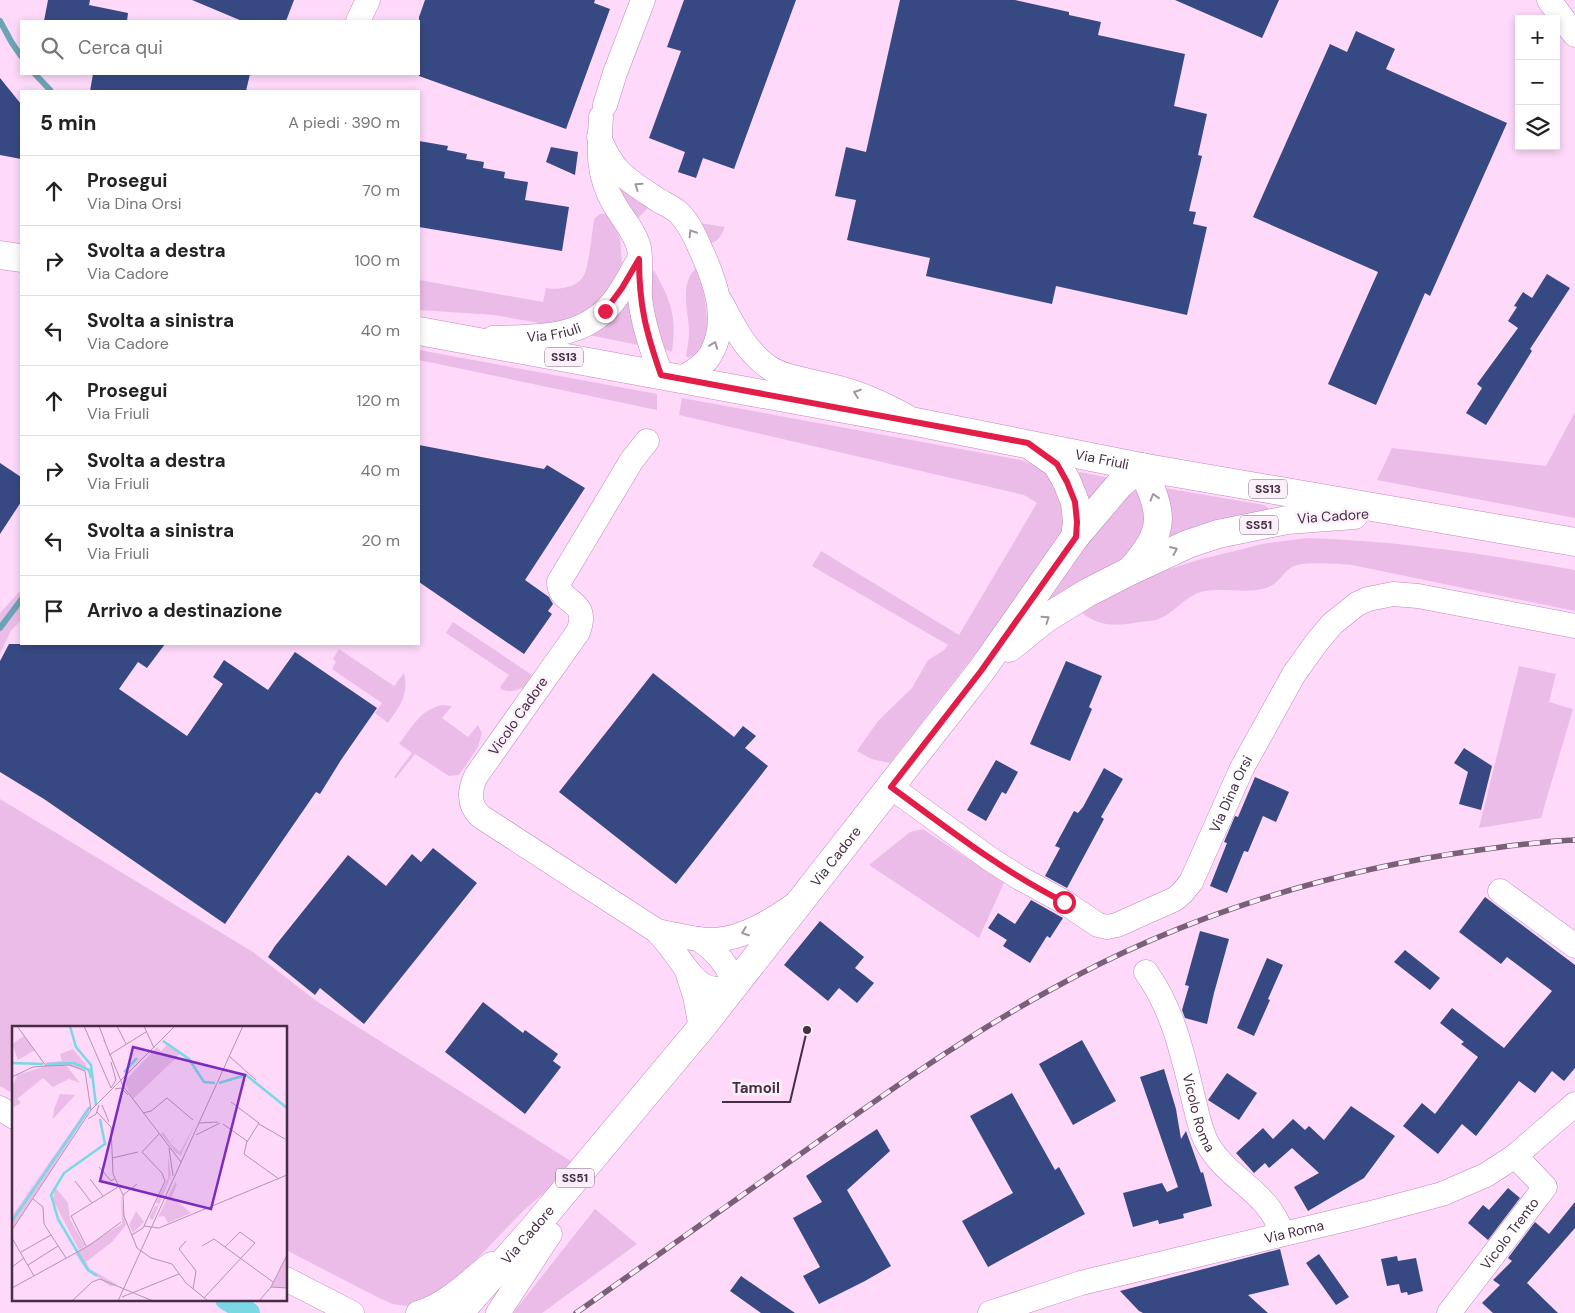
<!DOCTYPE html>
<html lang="it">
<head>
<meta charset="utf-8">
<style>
  :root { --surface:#fff; --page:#f2f2f2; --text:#222; --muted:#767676; --line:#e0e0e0 }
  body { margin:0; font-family:"DM Sans",sans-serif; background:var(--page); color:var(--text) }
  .controls { position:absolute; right:15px; top:15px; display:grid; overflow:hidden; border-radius:0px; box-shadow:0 2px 8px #0003 }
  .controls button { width:45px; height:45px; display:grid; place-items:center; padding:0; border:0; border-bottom:1px solid var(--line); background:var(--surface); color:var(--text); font:25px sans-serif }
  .stop { position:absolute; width:15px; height:15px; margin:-11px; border:4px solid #e11d48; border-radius:50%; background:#fff }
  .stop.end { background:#e11d48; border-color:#fff; box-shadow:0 1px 5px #0008 }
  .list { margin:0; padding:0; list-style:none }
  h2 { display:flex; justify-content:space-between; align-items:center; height:65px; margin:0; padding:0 20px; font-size:21px }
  h2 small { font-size:16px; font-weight:400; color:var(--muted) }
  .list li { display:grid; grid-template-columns:32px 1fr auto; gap:15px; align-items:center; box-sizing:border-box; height:70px; padding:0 20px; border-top:1px solid var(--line) }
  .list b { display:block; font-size:19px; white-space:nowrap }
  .list p { margin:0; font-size:16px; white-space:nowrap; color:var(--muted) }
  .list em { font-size:16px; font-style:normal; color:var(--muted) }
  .icon { flex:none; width:28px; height:28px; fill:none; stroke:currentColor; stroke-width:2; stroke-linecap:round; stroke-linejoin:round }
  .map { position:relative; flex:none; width:1575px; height:1313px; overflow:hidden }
  .search { position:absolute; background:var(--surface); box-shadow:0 2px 8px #0003; left:20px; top:20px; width:400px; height:55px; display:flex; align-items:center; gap:12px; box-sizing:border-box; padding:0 18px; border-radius:0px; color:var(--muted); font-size:19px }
  .panel { position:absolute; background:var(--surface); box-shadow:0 2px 8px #0003; left:20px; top:90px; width:400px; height:555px; border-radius:0px }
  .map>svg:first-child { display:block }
  .green { fill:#ecbce8 }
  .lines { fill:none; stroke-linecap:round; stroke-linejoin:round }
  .stream { stroke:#6aa4b5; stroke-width:6 }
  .canal { stroke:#7ad7e6; stroke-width:22 }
  .building { fill:#374983 }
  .minor-casing { stroke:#c187bd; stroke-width:25 }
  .major-casing { stroke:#c187bd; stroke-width:29 }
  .minor { stroke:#fff; stroke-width:24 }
  .major { stroke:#fff; stroke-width:28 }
  .rail-casing { stroke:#7a5f78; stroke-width:5.5 }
  .rail { stroke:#fbeffa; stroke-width:4; stroke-dasharray:11; stroke-linecap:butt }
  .oneway { stroke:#a296a1 }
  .route { stroke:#e11d48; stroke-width:6 }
  .labels { text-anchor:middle; stroke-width:5; stroke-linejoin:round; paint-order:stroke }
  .shield { fill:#fbeffa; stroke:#7c677a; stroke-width:1 }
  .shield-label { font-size:12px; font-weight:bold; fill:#452d43 }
  .street-label { font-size:14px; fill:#452d43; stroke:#fbeffa }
  .inset-river { fill:none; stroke:#7ad7e6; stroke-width:2.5 }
  .inset-road { fill:none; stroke:#b494b1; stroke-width:1 }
  .view { fill:#7b2cbf; fill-opacity:0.15; stroke:#7b2cbf; stroke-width:2.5 }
  .inset-edge { fill:none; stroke:#452d43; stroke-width:2.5 }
  .leader { fill:none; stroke:#452d43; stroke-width:2 }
  .callout-dot { fill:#452d43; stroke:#fbeffa; stroke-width:2 }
  .callout-label { font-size:15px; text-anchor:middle; font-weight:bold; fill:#452d43; stroke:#fbeffa; stroke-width:5; stroke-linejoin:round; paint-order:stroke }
</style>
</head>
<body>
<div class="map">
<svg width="1575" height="1313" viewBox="0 0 1575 1313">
  <rect width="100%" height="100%" fill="#fed9fa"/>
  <path class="green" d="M620,189L648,208L636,220Z
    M600,214H605L609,216L620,238L622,263L620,273L602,301L575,320L545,324L494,315L419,310V280L543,302L546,288C558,290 578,288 584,275C589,266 592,232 594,220L596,217Z
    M700,223L725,227C722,233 719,242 711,243Z
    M695,269H698C703,287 715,337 699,352C697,354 692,356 689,357H686C687,349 689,340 689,332C689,313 679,285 695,269Z
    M654,270C671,302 677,314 672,352L664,349C654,330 645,289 654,270Z
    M630,291L639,345L588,335Z
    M419,350L657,394V410L419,360Z
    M682,398L1021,460L1037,466L1050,475L1068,513L1058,548L890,763L871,759L857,751L878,721L912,688L928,660L944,650L948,645L812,566L821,551L959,635L1037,503L1024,495L679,415Z
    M1575,412V518L1377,480L1392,448L1546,466Z
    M1080,472L1109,478L1090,509L1077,474Z
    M1136,486L1149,514L1137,552L1027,618L1097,531Z
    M1165,488L1264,505L1269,509L1167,540Z
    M1308,538C1398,541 1487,554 1575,570V611L1352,565C1340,564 1300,561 1292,567C1282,573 1279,584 1266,588C1246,594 1225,588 1205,591C1187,594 1176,612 1159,619C1154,621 1146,621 1140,622C1117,626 1100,628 1079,611L1142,578L1198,560L1267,543Z
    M21,590V620L11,631L0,654V613Z
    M453,622L535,677C527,687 513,695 501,689L500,687L509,675L446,633Z
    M339,649L394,686L404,673C409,696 400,705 388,723L375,713L382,703L332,669L336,662L333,659Z
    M1519,666L1556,674L1549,702L1573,709L1541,818L1479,828Z
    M442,705L452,706L442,718L468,737L478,725L482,733L478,747L459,775L449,776L415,754L396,778L394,777L412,753L399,744C412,727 420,710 442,705Z
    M0,799L253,952L315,1000L574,1163L555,1184L525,1209L450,1287L418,1304L407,1306L393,1304L379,1298L286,1250V1027H14V1094L0,1086Z
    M923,829L1004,883L979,938L869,865L910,832Z
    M595,1209L637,1244L542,1313H513Z"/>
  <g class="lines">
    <path class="stream" d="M0,21L12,43L21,56
      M35,74L51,91
      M0,628L21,600"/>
    <path class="canal" d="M226,1299L249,1313"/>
  </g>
  <path class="building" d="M48,0H90L89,5L128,13L127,21H44Z
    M192,0H294L286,21H242Z
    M425,0H595L594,3L610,9L566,129L419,76V17Z
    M684,0H796L734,169L703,158L696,178L678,172L685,152L649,138L681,51L667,47Z
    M900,0H1015L1069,12V15L1101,22L1098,35L1185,54L1174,106L1207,114L1198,155L1202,156L1189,211L1196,212L1193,224L1207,227L1187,315L1056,286L1052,304L926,276L930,258L847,240L856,200L835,196L846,147L866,152Z
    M1175,0H1279L1262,38Z
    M1356,31L1395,49L1386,69L1507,123L1430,296L1425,293L1376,405L1328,384L1378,272L1253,217L1330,44L1347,52Z
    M93,74H250L246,91H90Z
    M0,78L21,104V159L0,155Z
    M419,141L448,146L447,150L467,154L466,159L484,162L483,168L505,172L504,178L528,182L525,200L569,207L562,251L419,227Z
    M551,147L578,152L575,175L546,162Z
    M1547,274L1570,288L1530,349L1532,351L1486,425L1466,413L1482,388L1477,384L1518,328L1508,321L1517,307L1514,306L1523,292L1532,298Z
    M419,445L544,469L547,465L585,488L525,580L549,597L553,604L548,611L552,614L524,654L419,582Z
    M0,463L21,477V502L0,534Z
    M9,644H165L147,668L138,662L119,689L187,736L223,684L213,677L224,660L268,690L295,652L377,708L341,760L320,794L316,792L225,924L44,799L0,772V661Z
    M1066,661L1102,676L1089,707L1092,709L1070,761L1030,744Z
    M653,673L734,737L743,726L756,736L745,748L768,766L676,884L559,792Z
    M1464,748L1492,766L1481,810L1459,804L1468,772L1454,763Z
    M996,760L1018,772L1006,794L1002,792L986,821L967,810Z
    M1104,768L1123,779L1101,817L1104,819L1067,888L1045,876L1060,848L1055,846L1074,811L1078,813L1083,807Z
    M1255,777L1289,792L1276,822L1263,816L1248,852L1244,851L1227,893L1210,886L1227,843L1224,842L1235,816L1238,817Z
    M433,848L477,883L364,1024L320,988L315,995L268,957L275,946L348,855L386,886L412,854L421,862Z
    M1485,897L1575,965V1068L1564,1081L1552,1071L1535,1093L1519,1081L1476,1136L1462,1124L1438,1154L1403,1126L1422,1103L1435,1114L1478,1057L1461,1044L1464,1042L1440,1023L1452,1008L1504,1048L1552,991L1507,957L1501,964L1459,932Z
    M1031,900L1063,918L1050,938L1047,936L1030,963L1003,946L1007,940L988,928L998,913L1015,924Z
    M820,921L864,957L855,968L874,983L857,1003L839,988L828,1001L784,965Z
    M1200,931L1229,939L1214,993L1207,1024L1185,1018L1182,1010L1189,986L1185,985Z
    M1405,950L1440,978L1430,990L1394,962Z
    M1267,958L1283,965L1268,999L1270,1000L1254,1036L1237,1028Z
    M483,1002L523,1033L525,1030L558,1054L553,1061L561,1067L525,1114L445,1052Z
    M1082,1040L1116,1101L1073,1125L1039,1064Z
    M1164,1069L1176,1109L1181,1139L1186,1131L1201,1173L1203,1172L1212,1206L1183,1214L1184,1218L1159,1224L1158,1220L1133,1227L1123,1193L1162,1183L1167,1192L1178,1187L1140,1077Z
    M1227,1073L1257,1093L1239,1120L1208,1100Z
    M1012,1093L1055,1170L1059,1167L1085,1214L988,1267L962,1221L1013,1193L970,1116Z
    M1351,1106L1395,1136L1364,1178L1308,1211L1294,1187L1319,1173L1292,1148L1269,1168L1265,1163L1254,1173L1236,1153L1263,1128L1273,1139L1293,1119L1305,1130L1309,1126L1324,1140Z
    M877,1129L890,1151L847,1190L891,1266L865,1281L819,1304L803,1276L820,1267L793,1218L822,1202L806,1176Z
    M1508,1188L1520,1198L1488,1240L1468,1223L1483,1205L1489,1210Z
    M1575,1202V1228L1527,1283L1558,1313H1493L1482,1303L1500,1285L1493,1280L1512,1261L1508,1258L1535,1222L1549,1234Z
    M1280,1249L1289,1285L1248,1295L1268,1313H1143L1139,1311L1120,1291Z
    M1319,1254L1349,1297L1336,1305L1306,1263Z
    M1397,1256L1398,1261L1416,1258L1423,1291L1408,1295L1407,1292L1401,1293L1399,1284L1387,1286L1381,1259Z
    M741,1276L795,1313H761L730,1291Z"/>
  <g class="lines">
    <defs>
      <g id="minor">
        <path d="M1549,0L1575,35"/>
        <path d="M358,21L368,0"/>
        <path d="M605,105L615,73L643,0"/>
        <path d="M601,117C599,148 597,174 613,202C621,217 635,231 639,248C642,264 639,282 640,298C643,324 652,350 661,375"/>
        <path d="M599,137C613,173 628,180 658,200C665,204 672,207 678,212C688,221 695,236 700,248C715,280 730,320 711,354C704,366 692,372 682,378"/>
        <path d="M721,302C733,325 745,350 767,366C784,379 822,382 843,389C866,395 886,405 906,416"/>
        <path id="s1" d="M493,338C537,336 583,340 613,302C623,289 631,274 639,259"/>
        <path d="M647,441L632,460L559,582C559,606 591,598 578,632L476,776C469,791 468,804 480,816L657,931C664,939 671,947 677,956C693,978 701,994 733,988"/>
        <path id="s2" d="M891,787L990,859L1020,878L1064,902L1098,925L1107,927L1117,925L1175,899L1182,893L1191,882L1242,768L1294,674L1317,642L1332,624L1357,604L1368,599L1393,594L1418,596L1575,626"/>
        <path d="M1500,891L1575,946"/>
        <path d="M657,931C675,934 696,941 715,940C744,938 771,921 794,905"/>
        <path d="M698,939C717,951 728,965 735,986"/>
        <path d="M687,971L695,996L701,1028"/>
        <path id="s3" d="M1146,972C1172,1008 1182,1051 1192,1093C1196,1108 1199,1127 1206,1141C1227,1181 1269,1190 1282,1234"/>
        <path d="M0,1108L14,1117"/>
        <path d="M286,1279L352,1313"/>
        <path d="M418,1313C446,1305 468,1282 491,1264"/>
        <path d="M498,1313L550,1234"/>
        <path id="s4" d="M990,1313L1081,1283L1367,1214L1442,1194L1486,1175L1515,1156L1575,1104"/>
        <path id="s5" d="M1449,1313L1545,1187L1515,1156"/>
      </g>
      <g id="major">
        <path d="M0,255L21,258"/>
        <path id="s6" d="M419,331L916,422L1141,467L1575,542"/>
        <path d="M1031,446L1057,464L1067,482L1075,502L1077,522L1075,537"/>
        <path d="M1132,569C1167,529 1163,513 1141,467"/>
        <path d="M1009,648L1045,619L1087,593L1130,571L1188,544L1218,534L1287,520L1354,515"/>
        <path id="s7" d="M459,1313L533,1229L701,1028L981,671L1075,537L1120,484L1141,467"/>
      </g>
    </defs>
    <use href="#minor" class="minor-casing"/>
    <use href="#major" class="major-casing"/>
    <use href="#minor" class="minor"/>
    <use href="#major" class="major"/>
    <defs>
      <path id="rail" d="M576,1313C651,1260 726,1206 802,1153C883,1095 964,1037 1052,989C1183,916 1331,870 1479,850C1511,846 1543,841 1575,840"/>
    </defs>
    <use href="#rail" class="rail-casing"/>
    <use href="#rail" class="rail"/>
  </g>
  <defs><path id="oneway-chevron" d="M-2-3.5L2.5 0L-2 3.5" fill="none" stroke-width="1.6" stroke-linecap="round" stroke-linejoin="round" transform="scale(1.25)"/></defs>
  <g class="oneway">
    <use href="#oneway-chevron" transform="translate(638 186) rotate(-145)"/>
    <use href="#oneway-chevron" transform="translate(692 233) rotate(-122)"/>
    <use href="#oneway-chevron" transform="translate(714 345) rotate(-70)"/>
    <use href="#oneway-chevron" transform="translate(857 393) rotate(-160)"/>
    <use href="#oneway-chevron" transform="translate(1154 497) rotate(-107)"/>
    <use href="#oneway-chevron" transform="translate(1174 550) rotate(-24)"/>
    <use href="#oneway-chevron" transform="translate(1046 619) rotate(-35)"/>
    <use href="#oneway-chevron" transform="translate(745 932) rotate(160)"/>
  </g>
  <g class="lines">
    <path class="route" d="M605,311L622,288L639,259C639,305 646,332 661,375L1028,443L1057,464L1067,482L1075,502L1077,522L1076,537L981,671L891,787C947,828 1002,871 1064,902"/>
  </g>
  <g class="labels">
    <g class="shield">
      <rect x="545" y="347.5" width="38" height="19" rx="4"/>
      <rect x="1249" y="479.5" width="38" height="19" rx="4"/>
      <rect x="1240" y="515.5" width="38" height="19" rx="4"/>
      <rect x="556" y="1168.5" width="38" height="19" rx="4"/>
    </g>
    <g class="shield-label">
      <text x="564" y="361">SS13</text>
      <text x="1268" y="493">SS13</text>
      <text x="1259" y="529">SS51</text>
      <text x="575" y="1182">SS51</text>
    </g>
    <g class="street-label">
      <text dy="5" stroke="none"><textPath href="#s1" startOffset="61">Via Friuli</textPath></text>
      <text dy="5" stroke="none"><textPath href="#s6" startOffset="695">Via Friuli</textPath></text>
      <text transform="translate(1333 516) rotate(-4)" y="5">Via Cadore</text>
      <text transform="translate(518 716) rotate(-55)" y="5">Vicolo Cadore</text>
      <text dy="5" stroke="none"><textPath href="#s2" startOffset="452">Via Dina Orsi</textPath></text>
      <text dy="5" stroke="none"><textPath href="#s7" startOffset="592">Via Cadore</textPath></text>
      <text dy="5" stroke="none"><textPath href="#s3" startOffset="151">Vicolo Roma</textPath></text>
      <text dy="5" stroke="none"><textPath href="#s4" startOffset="315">Via Roma</textPath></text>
      <text dy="5" stroke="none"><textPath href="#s5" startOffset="100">Vicolo Trento</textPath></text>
      <text dy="5" stroke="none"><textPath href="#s7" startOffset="104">Via Cadore</textPath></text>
    </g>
  </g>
  <g transform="translate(12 1026)">
    <rect width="275" height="275" fill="#fed9fa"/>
    <path d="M12,10L23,24L6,34L0,18ZM157,17L179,34L192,57L179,36L168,28L121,73L114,60V54L145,21L149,25ZM61,23L74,39L73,45L54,39L68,57L57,53L41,61L31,52L5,73L9,77L0,82V62L5,49L34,40L33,37L50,35L48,28ZM48,68L63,69L41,93L42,83ZM76,81V87L0,204V190ZM183,98L169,129L164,127L149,108L151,106L158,116L167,106L158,117L168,126ZM156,129L159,149L141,194L137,192L143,180L147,179L144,176L156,152ZM163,156L165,158L160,171L179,187L156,197L152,190L146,191ZM43,161L56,177L58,193L73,220L67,224L41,174ZM109,169L114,199L100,216L74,236L78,243L106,259L98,260L73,242L63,227L110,198ZM124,185L132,196L121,207L117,199ZM275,229V262L259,261Z" fill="#ecbce8"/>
    <path class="inset-river" d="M58,0L64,21L79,39L84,79M151,15L177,33L192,56L203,57M0,37L31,38M35,38L62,37L77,44L79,52M112,46L125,32M207,57L234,49L275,82M0,195L78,81M85,250L76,244L46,193L39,169L52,147L93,118L88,93"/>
    <path class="inset-road" d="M5,0L34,40L58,39L73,45L79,84M72,0L99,62M87,0L93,16M105,0L114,18M132,0L142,22M92,14L111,60L169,136M97,29L134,6M217,30L244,54M99,36L104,54L99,62M0,51L21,41L34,40M103,63L109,62L116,69M219,76L247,97L235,116M90,79L97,96M85,86L99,101L101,148L111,169L112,190L125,222L139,232L160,238L174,257L196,275M131,87L139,85L155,72L181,94M76,93L84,88L87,79M187,97L206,96M211,98L235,115L232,128L267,153M247,98L273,113M184,109L208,97M157,122L161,150M100,132L126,126M87,141L99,155L102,153M78,153L91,170M63,155L80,177M111,169L125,158M21,173L31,181L32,198L54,232M132,200L147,202L275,149M0,204L79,84L163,0M120,209L131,202L153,155L150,147L130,126L147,108M0,212L22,250M174,215L167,223L184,245L181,263M74,220L59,190L106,161M190,220L202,213L261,256M9,226L39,209M16,239L46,220M0,241L12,232M259,261L275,262M0,262L78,219L109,196M110,271L167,248M192,272L243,217L228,206L213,221M60,275L80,256L88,253L141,275M106,275L231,0M247,275L259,261L275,229"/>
    <path class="view" d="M121,21L233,49L199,183L88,155Z"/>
    <rect width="275" height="275" class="inset-edge"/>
  </g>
  <path class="leader" d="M807 1030L790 1102H722"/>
  <circle class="callout-dot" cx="807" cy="1030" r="5"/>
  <g class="callout-label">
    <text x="756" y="1093">Tamoil</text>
  </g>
</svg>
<div class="controls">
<button>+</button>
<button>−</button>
<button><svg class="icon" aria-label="layers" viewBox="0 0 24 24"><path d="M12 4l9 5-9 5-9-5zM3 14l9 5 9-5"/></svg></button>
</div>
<div class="stop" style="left:1064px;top:902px"></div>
<div class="stop end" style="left:605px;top:311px"></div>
<div class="search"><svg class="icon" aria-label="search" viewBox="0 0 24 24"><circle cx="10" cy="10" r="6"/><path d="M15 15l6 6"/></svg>Cerca qui</div>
<section class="panel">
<h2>5 min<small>A piedi · 390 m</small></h2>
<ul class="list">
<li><svg class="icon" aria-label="ahead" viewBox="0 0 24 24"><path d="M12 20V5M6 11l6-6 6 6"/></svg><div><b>Prosegui</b><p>Via Dina Orsi</p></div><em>70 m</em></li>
<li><svg class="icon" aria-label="right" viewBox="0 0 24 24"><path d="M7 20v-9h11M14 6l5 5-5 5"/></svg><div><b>Svolta a destra</b><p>Via Cadore</p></div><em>100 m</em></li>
<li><svg class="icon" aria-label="left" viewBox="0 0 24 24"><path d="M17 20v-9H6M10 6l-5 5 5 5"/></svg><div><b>Svolta a sinistra</b><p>Via Cadore</p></div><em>40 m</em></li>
<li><svg class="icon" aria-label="ahead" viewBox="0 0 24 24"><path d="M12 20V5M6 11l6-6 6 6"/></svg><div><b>Prosegui</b><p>Via Friuli</p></div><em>120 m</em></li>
<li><svg class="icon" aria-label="right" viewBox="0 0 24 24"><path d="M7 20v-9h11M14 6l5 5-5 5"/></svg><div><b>Svolta a destra</b><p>Via Friuli</p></div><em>40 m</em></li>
<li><svg class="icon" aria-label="left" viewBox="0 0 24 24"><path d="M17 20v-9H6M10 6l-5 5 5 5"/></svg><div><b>Svolta a sinistra</b><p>Via Friuli</p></div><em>20 m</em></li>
<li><svg class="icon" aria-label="arrive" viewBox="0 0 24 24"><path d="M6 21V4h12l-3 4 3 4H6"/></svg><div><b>Arrivo a destinazione</b></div></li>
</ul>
</section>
</div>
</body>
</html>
